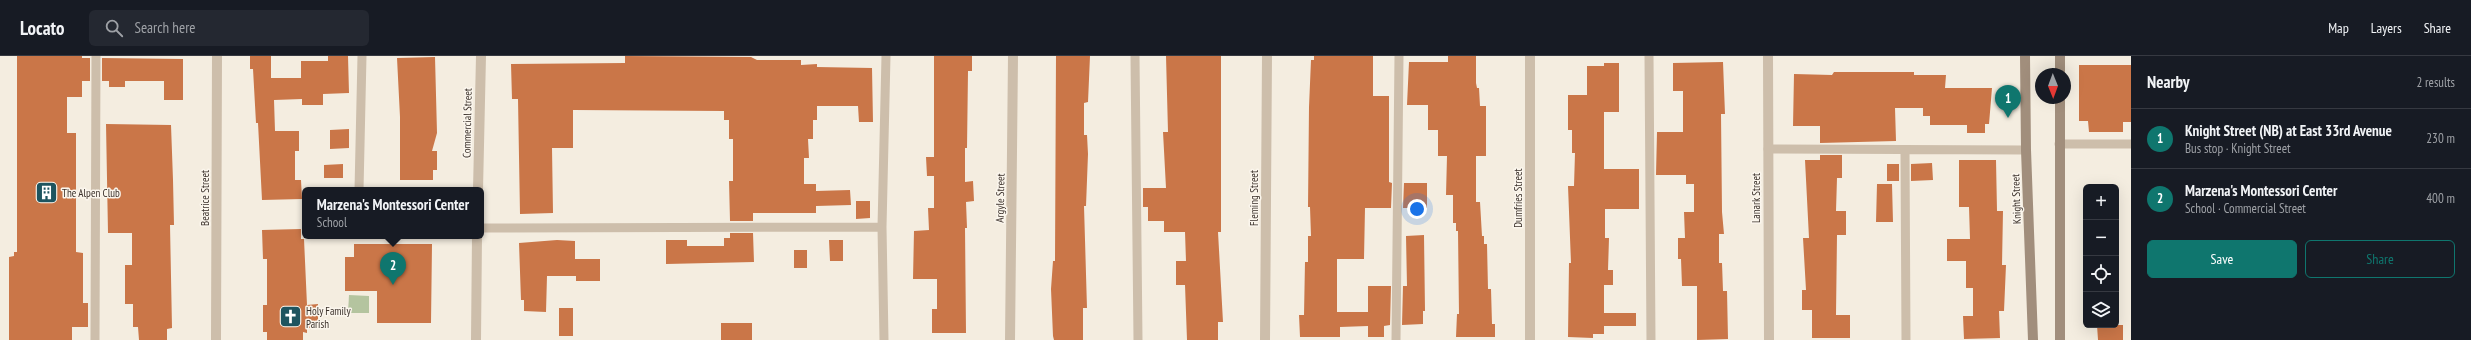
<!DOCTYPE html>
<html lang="en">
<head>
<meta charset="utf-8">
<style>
  :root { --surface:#171b24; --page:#242831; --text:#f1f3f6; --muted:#9ea1a6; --line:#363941; --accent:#0f766e }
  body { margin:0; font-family:"PT Sans Narrow",sans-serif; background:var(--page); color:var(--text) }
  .controls { position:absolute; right:12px; bottom:12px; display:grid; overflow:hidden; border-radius:6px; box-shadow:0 4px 16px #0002 }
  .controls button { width:36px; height:36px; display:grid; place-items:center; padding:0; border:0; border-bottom:1px solid var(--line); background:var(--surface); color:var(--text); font:20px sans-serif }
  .compass { position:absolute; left:2035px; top:12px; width:36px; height:36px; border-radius:50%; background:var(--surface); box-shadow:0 4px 16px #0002; rotate:179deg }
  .you { position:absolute; left:1417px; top:153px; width:14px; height:14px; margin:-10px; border:3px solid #fff; border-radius:50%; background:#1a73e8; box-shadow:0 0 0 6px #1a73e833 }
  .badge { display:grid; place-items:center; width:26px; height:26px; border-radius:50%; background:var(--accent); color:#fff; font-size:13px; font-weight:700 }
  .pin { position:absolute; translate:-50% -33px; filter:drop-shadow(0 1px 2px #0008) }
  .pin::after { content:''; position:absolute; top:21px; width:14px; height:12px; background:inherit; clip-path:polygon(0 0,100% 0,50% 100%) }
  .popup { position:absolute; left:302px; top:131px; width:182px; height:52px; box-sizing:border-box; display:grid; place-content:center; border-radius:6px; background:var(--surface); filter:drop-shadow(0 1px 3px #0005); font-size:13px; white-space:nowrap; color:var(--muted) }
  .popup b { font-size:15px; color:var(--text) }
  .popup::after { content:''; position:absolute; left:50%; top:100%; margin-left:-8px; border:8px solid transparent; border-top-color:var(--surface) }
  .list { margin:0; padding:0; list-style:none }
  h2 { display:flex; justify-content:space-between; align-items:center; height:52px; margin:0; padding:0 16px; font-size:17px }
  h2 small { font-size:13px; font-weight:400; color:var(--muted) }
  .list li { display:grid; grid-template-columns:26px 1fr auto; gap:12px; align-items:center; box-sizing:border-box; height:60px; padding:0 16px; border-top:1px solid var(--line) }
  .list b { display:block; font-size:15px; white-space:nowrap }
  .list p { margin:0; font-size:13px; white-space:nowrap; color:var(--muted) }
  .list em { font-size:13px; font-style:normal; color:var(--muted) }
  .actions { display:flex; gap:8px; padding:12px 16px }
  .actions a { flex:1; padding:9px 0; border:1px solid var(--accent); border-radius:6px; text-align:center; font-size:14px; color:var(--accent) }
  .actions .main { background:var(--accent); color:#fff }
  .icon { flex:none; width:22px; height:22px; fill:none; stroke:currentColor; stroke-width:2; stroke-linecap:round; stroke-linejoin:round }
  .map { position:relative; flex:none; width:2131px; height:284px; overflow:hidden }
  header { display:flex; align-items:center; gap:24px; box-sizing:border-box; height:56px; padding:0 20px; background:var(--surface); border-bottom:1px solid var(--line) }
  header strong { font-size:19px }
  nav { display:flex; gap:22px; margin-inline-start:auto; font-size:14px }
  .search { width:280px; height:36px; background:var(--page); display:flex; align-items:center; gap:10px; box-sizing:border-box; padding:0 14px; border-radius:6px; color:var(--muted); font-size:15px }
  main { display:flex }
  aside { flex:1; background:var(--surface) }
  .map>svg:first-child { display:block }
  .green { fill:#b4c49f }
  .building { fill:#ca7648 }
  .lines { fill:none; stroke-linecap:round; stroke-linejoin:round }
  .lane { stroke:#cdbeab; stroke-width:9 }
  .street { stroke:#cdbeab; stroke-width:10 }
  .secondary { stroke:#a18e7c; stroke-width:10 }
  .labels { text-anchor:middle; stroke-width:3; stroke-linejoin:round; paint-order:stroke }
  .street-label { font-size:11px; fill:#3b312b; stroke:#fbf6ed }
  .poi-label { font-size:11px; fill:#3b312b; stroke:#fbf6ed; text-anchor:start }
</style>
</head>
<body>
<header>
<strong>Locato</strong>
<div class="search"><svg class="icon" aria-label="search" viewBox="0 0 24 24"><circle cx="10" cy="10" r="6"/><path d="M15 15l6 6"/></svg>Search here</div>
<nav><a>Map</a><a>Layers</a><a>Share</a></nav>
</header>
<main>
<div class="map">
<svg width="2131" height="284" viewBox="0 0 2131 284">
  <rect width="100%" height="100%" fill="#f4ede0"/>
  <path class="green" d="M349,239L369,240V257H348Z"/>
  <path class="building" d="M17,0H82V2H90V25H82V41H67V77H76V196L83,197V247H88V271H72V284H9V201L14,200V196H17Z
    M250,0H271V22H301V5H328V0H348L349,37L323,38V49H302V43L274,44L275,75H299V95H295V124H301L302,143L262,144L258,67H256L253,13H250Z
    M625,0L751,1L757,4H801V9L817,8V11L872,12L873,66H859L858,50H817V64H813V83H808L809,102H804V128H816V135L850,134L851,149L816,150V157H753V165H730L729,125H733V83H729V64H724V55L573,54V92H552L553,157L520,158L518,43H512L511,8L625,7Z
    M934,0H972V15H968L967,92H965V126L973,125L974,145L966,146L967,172H965L966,277H932V253H937V223H913L914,175L929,174L928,152H934V120H927L926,101H934Z
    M1056,0H1090L1088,46L1084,47V79H1087L1088,98L1086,150H1084L1087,252H1083V284H1054L1053,280L1051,233L1053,205H1055Z
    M1166,0H1221V176H1218L1223,266H1218V284H1187L1185,229H1176V205H1186L1185,176H1164V165H1148V151H1143V132H1166L1163,76H1168Z
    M1314,0H1373V40H1389V126L1392,127L1391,152H1365L1364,203H1337V256H1368V230H1391L1390,269L1384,270V281H1368V270L1340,271V281H1300L1299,259H1304L1305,206H1308V180H1311L1310,151H1308L1309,51L1311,4H1314Z
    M1448,0H1476V27L1477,32H1479L1480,50H1486V100H1476V146H1480L1482,180H1484V188H1487L1488,233H1491L1492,268H1495V281H1456L1457,258H1459L1458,175H1456V167H1453V139H1446L1447,100H1438V74H1428V49H1407L1409,6H1448Z
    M435,1L437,77L432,95H437V114H433V124H400V61L397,2Z
    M102,2L183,3V44H164V25H125V31H109V25H102Z
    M1723,6L1725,58H1721L1722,156L1724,178H1719V207H1722L1723,235H1727L1728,283L1697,284V230H1682L1681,203H1678V182H1685L1684,156H1694V128H1686V119H1656L1657,76H1683V35H1673V7Z
    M1604,7H1619V56H1604V113H1639V153H1605V182H1609L1608,214H1613V229H1604V257H1636V270H1604V278H1593V282L1568,281L1569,207H1571L1568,130H1574L1575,97H1572V74H1568V39H1587V10H1604Z
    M2079,9H2131V66H2123V76H2089L2088,65H2079Z
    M1834,16H1914V19H1946L1945,32H1992L1989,68H1985V77H1967V69H1930V60H1923V52H1895L1896,85L1820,87V70H1793L1794,18L1832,19Z
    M106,68L171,69L173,124L174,169H170L172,272L167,273V284H139L138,271H133V248H125V209H132V177H108Z
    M349,73V92L330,93V74Z
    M1820,99H1842V122H1837L1836,155H1846V179H1837L1836,259H1850V282H1812V254H1802V234H1806L1803,182H1809L1805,104H1820Z
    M1959,104H1996L1997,155H2003L2002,209H2006L2004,255H1999L2000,282L1964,283L1963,260H1973V232H1966V205H1947V183H1970L1969,151H1959Z
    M1932,107L1933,124L1911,125V108Z
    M343,108V122H324V109Z
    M1887,108H1899V125H1887Z
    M1404,127H1427V152H1403Z
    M1877,128H1892L1893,166H1876Z
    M856,145H870V162L856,163Z
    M301,173V183H304L307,249L318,248V272H307V277L303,276V284H267V276H263V249H267V203H263L262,174Z
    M730,177H753L754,206L666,208V184H687V190H724V182H730Z
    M1424,179L1425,255H1423V268L1402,269L1403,230H1407L1406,180Z
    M557,184L575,185V203H600V225H576V220H547L546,256L524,255V244H521L519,187Z
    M829,184H843V205H830Z
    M354,188H432L431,267H377V235H345V201H354Z
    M794,194H807V212H794Z
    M559,252H573V280H559Z
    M721,267H752V284H721Z
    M2097,269H2123V284H2098Z"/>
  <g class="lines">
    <path class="lane" d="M1135,0L1138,284
      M1649,0L1651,284
      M2059,88H2131
      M1768,93L2026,94
      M1905,94L1906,284
      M359,134L362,0
      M481,172L882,171
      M95,284L96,0
      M884,284L882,171L886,0
      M1396,284L1399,0"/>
    <path class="street" d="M1768,0L1769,284
      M478,134L481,0
      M216,284L217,0
      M476,284L477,180
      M1010,284L1013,0
      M1265,284L1267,0
      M1530,284V0"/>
    <path class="secondary" d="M2025,0L2026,94L2033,284
      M2060,18V0
      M2060,42V284"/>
  </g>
  <defs>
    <symbol id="building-square" viewBox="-11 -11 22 22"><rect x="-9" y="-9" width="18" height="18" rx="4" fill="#1e545f" stroke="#fbf6ed"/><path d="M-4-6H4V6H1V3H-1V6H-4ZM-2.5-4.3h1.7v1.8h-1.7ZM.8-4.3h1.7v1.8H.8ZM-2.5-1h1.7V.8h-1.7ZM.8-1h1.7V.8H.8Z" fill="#fff"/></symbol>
    <symbol id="church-square" viewBox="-11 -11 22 22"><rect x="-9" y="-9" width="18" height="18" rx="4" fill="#1e545f" stroke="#fbf6ed"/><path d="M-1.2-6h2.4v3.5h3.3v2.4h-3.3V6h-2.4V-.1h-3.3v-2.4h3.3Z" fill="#fff"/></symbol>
  </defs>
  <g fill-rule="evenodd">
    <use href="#building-square" x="34" y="124" width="25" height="25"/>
    <use href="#church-square" x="278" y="248" width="25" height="25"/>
  </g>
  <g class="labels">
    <g class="street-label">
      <text transform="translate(467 67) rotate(-89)" y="4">Commercial Street</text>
      <text transform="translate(205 142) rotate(-90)" y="4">Beatrice Street</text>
      <text transform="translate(1000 142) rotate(-89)" y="4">Argyle Street</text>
      <text transform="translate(1254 142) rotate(-90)" y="4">Fleming Street</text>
      <text transform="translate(1518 142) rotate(-90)" y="4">Dumfries Street</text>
      <text transform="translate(1756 142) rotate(-90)" y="4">Lanark Street</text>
      <text transform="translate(2016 143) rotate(-92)" y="4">Knight Street</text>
    </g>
    <g class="poi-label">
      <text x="62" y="141">The Alpen Club</text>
      <text x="306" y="259">Holy Family<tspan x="306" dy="13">Parish</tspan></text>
    </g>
  </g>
</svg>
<div class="controls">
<button>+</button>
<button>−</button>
<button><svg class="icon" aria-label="locate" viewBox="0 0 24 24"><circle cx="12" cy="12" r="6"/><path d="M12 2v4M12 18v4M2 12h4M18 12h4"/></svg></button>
<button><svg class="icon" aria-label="layers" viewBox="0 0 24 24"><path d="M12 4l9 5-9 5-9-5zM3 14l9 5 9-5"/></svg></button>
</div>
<svg class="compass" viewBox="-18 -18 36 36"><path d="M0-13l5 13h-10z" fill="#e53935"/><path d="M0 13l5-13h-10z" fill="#9ea1a6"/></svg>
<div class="you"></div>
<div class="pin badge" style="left:2008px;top:62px">1</div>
<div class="pin badge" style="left:393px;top:229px">2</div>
<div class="popup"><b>Marzena's Montessori Center</b>School</div>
</div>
<aside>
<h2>Nearby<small>2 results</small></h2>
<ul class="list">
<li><span class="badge">1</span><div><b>Knight Street (NB) at East 33rd Avenue</b><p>Bus stop · Knight Street</p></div><em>230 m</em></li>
<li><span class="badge">2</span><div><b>Marzena's Montessori Center</b><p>School · Commercial Street</p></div><em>400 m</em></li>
</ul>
<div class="actions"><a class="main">Save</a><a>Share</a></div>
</aside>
</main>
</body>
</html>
